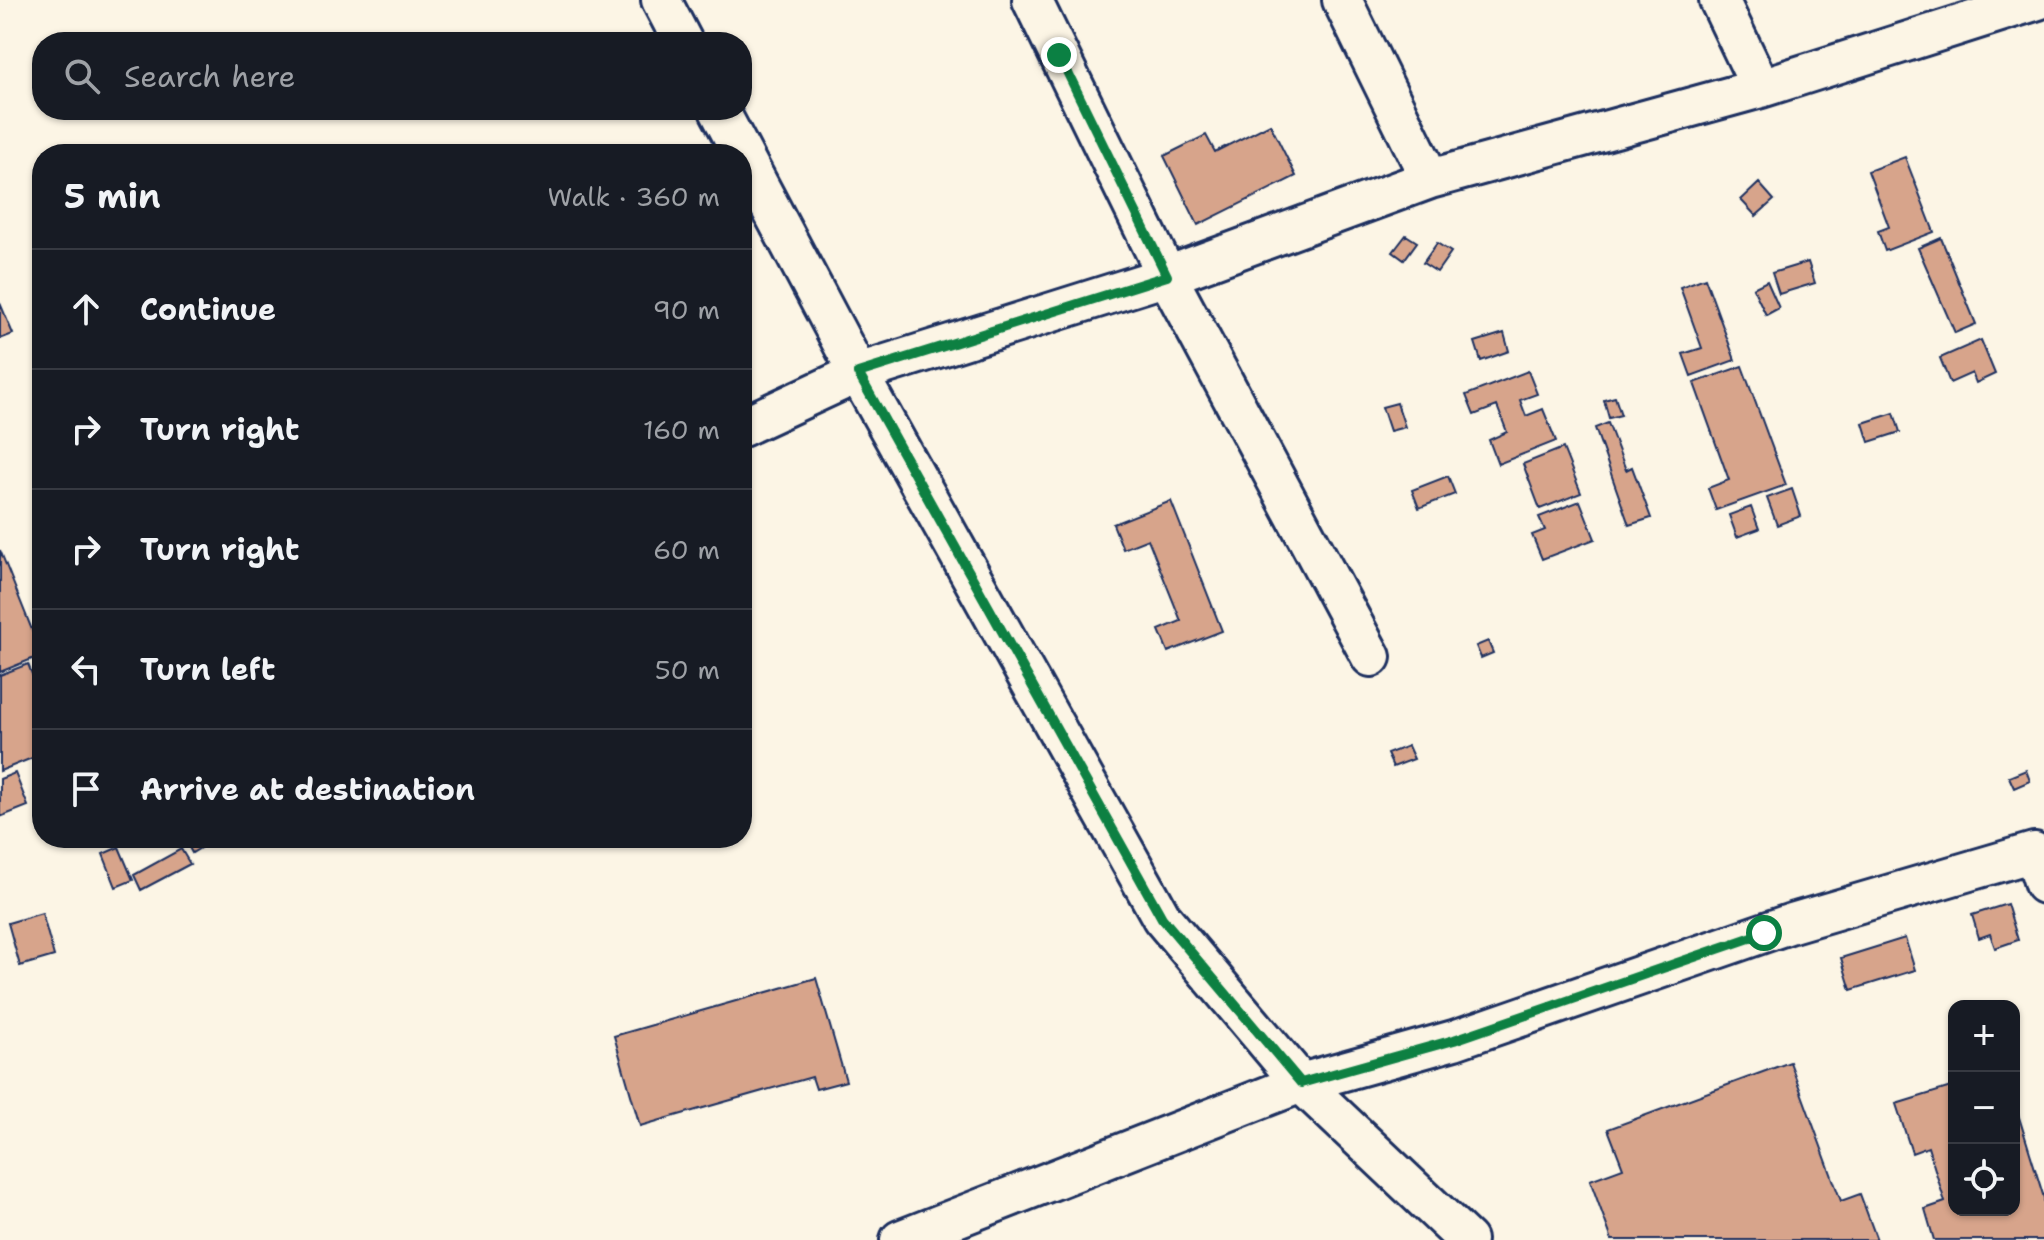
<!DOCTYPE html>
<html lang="en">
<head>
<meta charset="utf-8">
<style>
  :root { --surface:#171b24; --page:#242831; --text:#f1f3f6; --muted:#9ea1a6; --line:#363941 }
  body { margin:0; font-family:"Shantell Sans",sans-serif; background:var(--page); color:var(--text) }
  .controls { position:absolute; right:24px; bottom:24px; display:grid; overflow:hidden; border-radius:16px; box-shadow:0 2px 6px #0004 }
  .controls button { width:72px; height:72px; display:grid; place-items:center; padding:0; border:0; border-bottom:2px solid var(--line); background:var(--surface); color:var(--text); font:40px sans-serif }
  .stop { position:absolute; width:24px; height:24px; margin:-18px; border:6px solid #0b8043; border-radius:50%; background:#fff }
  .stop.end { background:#0b8043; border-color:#fff; box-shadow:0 2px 8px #0008 }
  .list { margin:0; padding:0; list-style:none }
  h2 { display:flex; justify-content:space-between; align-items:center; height:104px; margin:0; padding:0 32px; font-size:34px }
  h2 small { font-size:26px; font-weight:400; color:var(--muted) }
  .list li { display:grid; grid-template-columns:52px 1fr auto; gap:24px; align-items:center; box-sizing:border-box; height:120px; padding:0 32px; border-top:2px solid var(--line) }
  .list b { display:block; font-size:30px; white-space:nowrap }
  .list em { font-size:26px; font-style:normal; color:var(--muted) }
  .icon { flex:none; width:44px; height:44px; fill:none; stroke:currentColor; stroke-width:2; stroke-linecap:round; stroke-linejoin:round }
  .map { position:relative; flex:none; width:2044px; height:1240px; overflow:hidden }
  .search { position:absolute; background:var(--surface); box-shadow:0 2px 6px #0004; left:32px; top:32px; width:720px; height:88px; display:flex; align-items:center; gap:20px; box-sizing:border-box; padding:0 28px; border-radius:32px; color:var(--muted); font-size:30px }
  .panel { position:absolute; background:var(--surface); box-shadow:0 2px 6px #0004; left:32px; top:144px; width:720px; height:704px; border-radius:32px }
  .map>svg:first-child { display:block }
  .building { fill:#d7a48b; stroke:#1b2f5e; stroke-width:2 }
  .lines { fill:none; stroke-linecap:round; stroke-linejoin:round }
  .street-casing { stroke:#1b2f5e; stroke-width:44 }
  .street { stroke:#fcf5e5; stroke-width:38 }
  .route { stroke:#0b8043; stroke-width:10 }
</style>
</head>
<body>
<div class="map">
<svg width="2044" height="1240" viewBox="0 0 2044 1240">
  <rect width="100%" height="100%" fill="#fcf5e5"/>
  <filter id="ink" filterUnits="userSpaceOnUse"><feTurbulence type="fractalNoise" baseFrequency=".0125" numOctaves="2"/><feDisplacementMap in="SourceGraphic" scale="16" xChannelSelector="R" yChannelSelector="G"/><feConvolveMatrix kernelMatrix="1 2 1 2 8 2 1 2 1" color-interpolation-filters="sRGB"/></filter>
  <g filter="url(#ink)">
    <path class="building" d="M1270,124L1296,176L1198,225L1164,156L1206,135L1215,152Z
      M1905,157L1934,232L1885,251L1878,231L1889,227L1868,171Z
      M1759,183L1774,200L1756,216L1741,200Z
      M1406,235L1417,242L1404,260L1393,252Z
      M1941,238L1976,324L1955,333L1918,248Z
      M1437,243L1451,252L1437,272L1423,263Z
      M1808,262L1815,283L1779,294L1772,273Z
      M1705,278L1735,360L1691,376L1683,354L1702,348L1680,287Z
      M1767,281L1779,308L1766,315L1753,288Z
      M0,303L13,334L0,339Z
      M1504,333L1509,351L1481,361L1475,342Z
      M1981,340L1995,374L1976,383L1972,373L1950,383L1940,358Z
      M1742,366L1786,485L1716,510L1708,488L1729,480L1694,383Z
      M1528,371L1537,394L1520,400L1526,416L1543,409L1556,441L1498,464L1489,440L1507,432L1497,406L1474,415L1466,395Z
      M1615,397L1621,415L1609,418L1604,400Z
      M1397,403L1405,427L1390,431L1382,407Z
      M1894,413L1900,432L1869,442L1863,423Z
      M1608,423L1626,470L1632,467L1651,518L1629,525L1595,428Z
      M1563,448L1581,493L1540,509L1523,464Z
      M1448,476L1455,494L1419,508L1412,490Z
      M1792,489L1801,516L1777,525L1767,498Z
      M1171,501L1222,631L1168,652L1159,630L1181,621L1148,539L1123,549L1113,524Z
      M1580,501L1595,539L1542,559L1532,535L1545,530L1539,517Z
      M1751,507L1759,529L1737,537L1729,515Z
      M0,550L42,655L0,672Z
      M1488,641L1493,653L1481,658L1476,646Z
      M28,664L42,700V754L0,771V675Z
      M1408,746L1414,759L1393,767L1387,754Z
      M2026,770L2030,781L2014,788L2009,777Z
      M15,773L28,806L0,817V779Z
      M184,838H208L210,842L192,853Z
      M119,847L133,880L116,887L103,854Z
      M181,849L190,864L141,890L134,875Z
      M2007,904L2018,940L1995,948L1990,934L1979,938L1972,915Z
      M42,913L54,956L20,966L8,923Z
      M1905,938L1915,970L1851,990L1841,958Z
      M816,978L846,1081L816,1089L812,1077L640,1126L614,1036Z
      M1790,1062L1841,1201L1860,1194L1877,1240H1612L1590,1180L1623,1168L1608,1129Z
      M1954,1086V1210H2014V1101L2044,1198V1240H1934L1925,1209L1945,1202L1928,1147L1912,1153L1896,1104Z"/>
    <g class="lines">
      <defs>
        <path id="street" d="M661,0L683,42
          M1032,0L1167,276L1371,657
          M1342,0L1430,179
          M1719,0L1761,88
          M719,110L858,373L1162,918L1301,1083L1467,1240
          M742,427L858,373L1167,276L1430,179L1761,88L2038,0
          M900,1240L1301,1083L1454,1040L1792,923L2034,852L2044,884"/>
      </defs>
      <use href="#street" class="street-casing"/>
      <use href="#street" class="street"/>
    </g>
  </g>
  <g class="lines" filter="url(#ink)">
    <path class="route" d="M1059,55L1167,276L858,373L1162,918L1301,1083L1454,1040L1764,933"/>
  </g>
</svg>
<div class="controls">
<button>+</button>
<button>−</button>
<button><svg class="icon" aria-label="locate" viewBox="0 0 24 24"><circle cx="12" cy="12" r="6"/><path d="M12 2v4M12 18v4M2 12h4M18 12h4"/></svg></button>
</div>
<div class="stop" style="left:1764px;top:933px"></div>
<div class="stop end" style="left:1059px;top:55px"></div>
<div class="search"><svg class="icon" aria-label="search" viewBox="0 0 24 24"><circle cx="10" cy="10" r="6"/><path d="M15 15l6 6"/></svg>Search here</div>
<section class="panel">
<h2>5 min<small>Walk · 360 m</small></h2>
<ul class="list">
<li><svg class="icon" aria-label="ahead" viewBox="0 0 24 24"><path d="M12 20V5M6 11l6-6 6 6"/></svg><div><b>Continue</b></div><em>90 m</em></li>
<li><svg class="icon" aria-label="right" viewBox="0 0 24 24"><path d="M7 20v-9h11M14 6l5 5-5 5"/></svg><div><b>Turn right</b></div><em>160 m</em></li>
<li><svg class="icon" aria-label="right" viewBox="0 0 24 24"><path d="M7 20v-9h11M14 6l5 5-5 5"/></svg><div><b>Turn right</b></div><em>60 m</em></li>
<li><svg class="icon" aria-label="left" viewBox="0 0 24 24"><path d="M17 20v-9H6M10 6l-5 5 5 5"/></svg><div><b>Turn left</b></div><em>50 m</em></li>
<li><svg class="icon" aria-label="arrive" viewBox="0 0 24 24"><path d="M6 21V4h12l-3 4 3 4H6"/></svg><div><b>Arrive at destination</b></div></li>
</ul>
</section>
</div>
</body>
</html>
